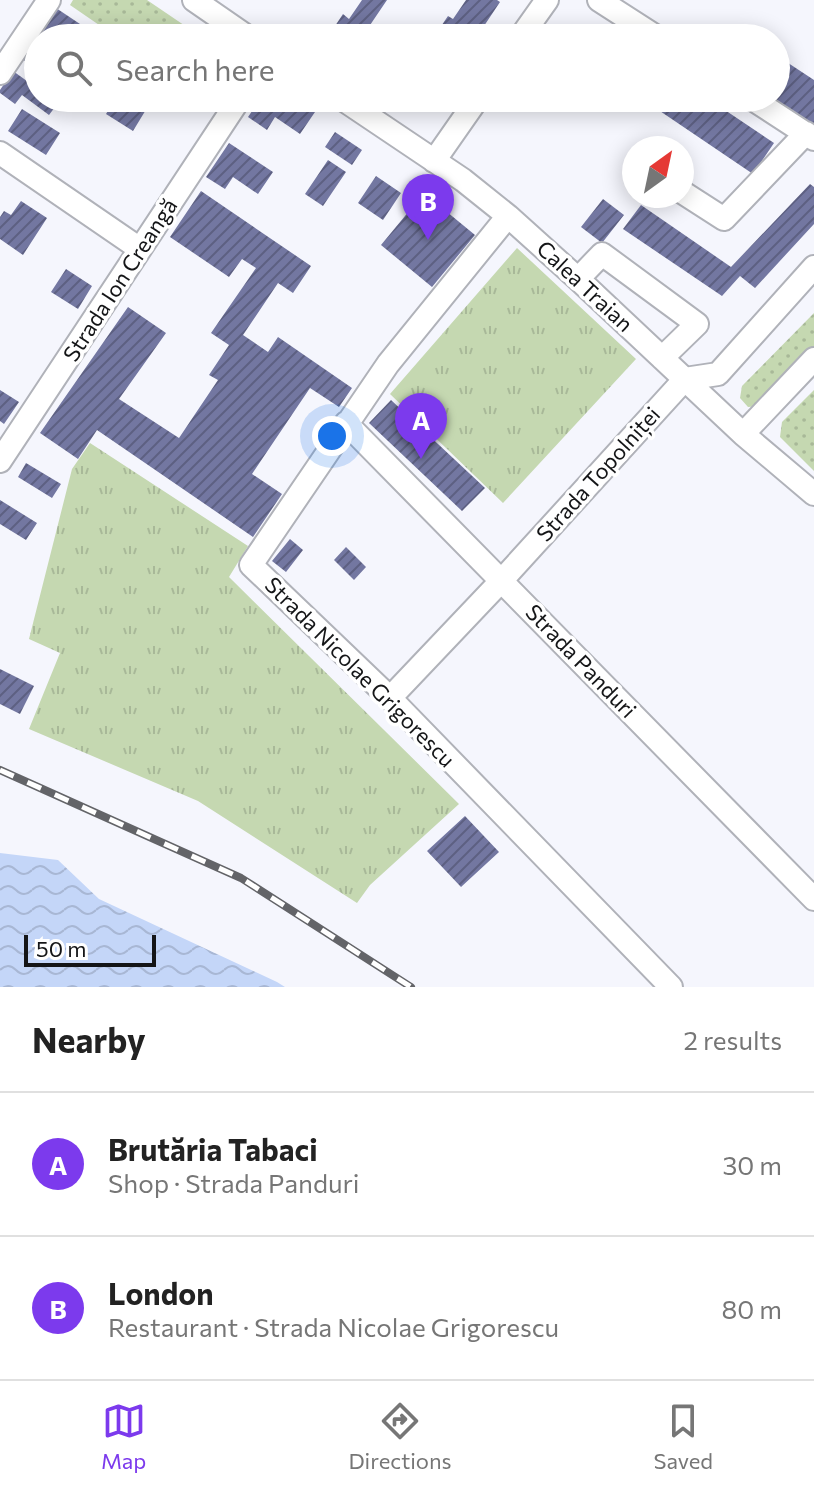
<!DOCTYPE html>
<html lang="en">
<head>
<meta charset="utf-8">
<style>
  :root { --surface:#fff; --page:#f6f6f6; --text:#222; --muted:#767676; --line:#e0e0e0; --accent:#7c3aed }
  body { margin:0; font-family:Commissioner,sans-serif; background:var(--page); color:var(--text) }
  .compass { position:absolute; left:622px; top:136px; width:72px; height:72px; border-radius:50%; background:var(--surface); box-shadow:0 4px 20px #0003; rotate:33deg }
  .scale { position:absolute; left:24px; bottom:20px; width:132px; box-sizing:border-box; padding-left:8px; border:4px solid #141517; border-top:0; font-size:22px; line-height:28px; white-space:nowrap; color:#141517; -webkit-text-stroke:6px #fff; paint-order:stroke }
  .you { position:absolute; left:332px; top:436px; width:28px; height:28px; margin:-20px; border:6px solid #fff; border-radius:50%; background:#1a73e8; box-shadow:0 0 0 12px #1a73e833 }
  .badge { display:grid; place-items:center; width:52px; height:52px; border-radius:50%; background:var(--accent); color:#fff; font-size:26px; font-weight:700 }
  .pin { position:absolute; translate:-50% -66px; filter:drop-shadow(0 2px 4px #0008) }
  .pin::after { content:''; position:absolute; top:42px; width:28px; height:24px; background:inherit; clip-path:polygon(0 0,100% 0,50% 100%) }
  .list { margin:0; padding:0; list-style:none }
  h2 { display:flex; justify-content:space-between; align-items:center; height:104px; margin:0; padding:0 32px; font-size:34px }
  h2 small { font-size:26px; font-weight:400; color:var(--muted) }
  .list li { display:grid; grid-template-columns:52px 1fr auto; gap:24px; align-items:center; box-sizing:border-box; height:144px; padding:0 32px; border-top:2px solid var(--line) }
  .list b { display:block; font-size:30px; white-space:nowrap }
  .list p { margin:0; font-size:26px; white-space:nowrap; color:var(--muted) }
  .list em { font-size:26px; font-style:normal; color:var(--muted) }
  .icon { flex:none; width:44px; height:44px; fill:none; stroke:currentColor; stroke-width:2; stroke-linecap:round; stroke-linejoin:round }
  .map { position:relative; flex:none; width:814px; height:987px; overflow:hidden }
  .search { position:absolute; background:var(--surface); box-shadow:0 4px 20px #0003; left:24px; right:24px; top:24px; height:88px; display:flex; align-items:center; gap:20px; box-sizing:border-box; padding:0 28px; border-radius:44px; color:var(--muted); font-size:30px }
  .sheet { height:392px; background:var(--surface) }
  nav { display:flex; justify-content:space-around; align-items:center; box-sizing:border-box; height:112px; border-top:2px solid var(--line); background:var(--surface); font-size:22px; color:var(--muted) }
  nav a { display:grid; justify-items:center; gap:4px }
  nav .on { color:var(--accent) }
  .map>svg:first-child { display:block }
  .grass { fill:url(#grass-tufts) }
  .park { fill:url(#park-dots) }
  .water { fill:url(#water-waves) }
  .building { fill:url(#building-hatch) }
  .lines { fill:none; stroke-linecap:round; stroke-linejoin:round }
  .minor-casing { stroke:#b0b2b9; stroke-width:26 }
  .minor { stroke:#fff; stroke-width:22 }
  .rail-casing { stroke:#636468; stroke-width:8 }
  .rail { stroke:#fff; stroke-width:5; stroke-dasharray:15; stroke-linecap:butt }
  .labels { text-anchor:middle; stroke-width:7; stroke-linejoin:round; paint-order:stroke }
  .street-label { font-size:22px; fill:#141517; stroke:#fff }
</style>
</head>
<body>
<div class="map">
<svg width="814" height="987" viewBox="0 0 814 987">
  <defs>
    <pattern id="grass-tufts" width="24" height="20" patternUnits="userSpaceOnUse" patternTransform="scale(2)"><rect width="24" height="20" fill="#c5d8b1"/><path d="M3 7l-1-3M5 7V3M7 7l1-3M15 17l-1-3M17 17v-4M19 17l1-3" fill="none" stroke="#a8b898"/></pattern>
    <pattern id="park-dots" width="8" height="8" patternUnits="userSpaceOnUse" patternTransform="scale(2)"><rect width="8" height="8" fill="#c5d8b1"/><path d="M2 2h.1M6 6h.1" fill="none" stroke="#a8b898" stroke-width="1.8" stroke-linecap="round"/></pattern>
    <pattern id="water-waves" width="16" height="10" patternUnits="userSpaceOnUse" patternTransform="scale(2)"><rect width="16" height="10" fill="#c4d6f8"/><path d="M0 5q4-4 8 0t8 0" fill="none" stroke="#a8b7d4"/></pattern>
    <pattern id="building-hatch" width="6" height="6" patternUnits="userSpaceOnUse" patternTransform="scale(2)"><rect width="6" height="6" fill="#7377a1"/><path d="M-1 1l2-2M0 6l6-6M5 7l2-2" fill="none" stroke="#5d6082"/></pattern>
  </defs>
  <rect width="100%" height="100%" fill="#f5f6fd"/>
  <path class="grass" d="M517,248L636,359L503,503L390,394Z
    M90,443L248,546L229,577L459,804L370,885L357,903L198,801L29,729L60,653L29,639L72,469Z"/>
  <path class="park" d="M73,0H147L203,38H118L70,5Z
    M814,313V352L761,406L748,407L740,398L742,386Z
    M814,390V471L780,437L782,422Z"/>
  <path class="water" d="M0,853L58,860L99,899L277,982L285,987H0Z"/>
  <path class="building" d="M362,0H387L366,31L377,38H327L343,14L349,19Z
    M466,0H497L500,2L476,38H433L448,16L453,19Z
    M56,8L98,36L96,38H38V70L22,59Z
    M776,55L814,80V125L776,100Z
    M13,71L38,89V98H51L58,103L49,115L22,95L15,104L0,93V90Z
    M116,98H131L147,108L133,131L106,114Z
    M261,98H294L315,112L300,134L275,117L267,130L248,117Z
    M417,98H435L429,106Z
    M660,98H707L774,143L753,174L654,107Z
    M22,109L60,133L46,155L8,131Z
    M335,132L362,150L352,165L325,147Z
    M229,143L273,172L258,194L233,177L225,189L206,177Z
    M328,160L346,172L323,206L305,194Z
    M376,176L401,193L383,220L358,203Z
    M810,184L814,187V224L755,288L740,276L722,296L623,229L641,205L731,267Z
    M201,191L311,266L293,293L278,283L243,335L268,352L278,337L352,388L339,407L310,388L252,474L282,494L253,537L97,430L78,459L40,433L128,307L166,333L119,399L179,438L218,380L209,375L229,345L211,333L256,268L242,259L229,277L170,237Z
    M424,193L475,235L432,287L381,245Z
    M603,199L624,215L602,243L581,227Z
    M21,201L47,218L23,255L0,239V217L4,211L11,215Z
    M66,269L92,286L78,309L51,292Z
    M0,390L19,402L4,424L0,421Z
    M391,400L485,488L462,511L369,423Z
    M26,463L61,484L52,498L18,477Z
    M0,500L37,523L26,540L0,524Z
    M290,539L303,550L286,572L272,561Z
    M346,547L366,567L354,580L334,560Z
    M0,669L34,686L20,714L0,704Z
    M465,816L499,852L461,887L427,851Z"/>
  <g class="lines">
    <defs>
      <path id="minor" d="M194,0L249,38
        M599,0L658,38
        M520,38L547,0
        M0,73L49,0
        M341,98L463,180L508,216L578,279L743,434L814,494
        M751,98L814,139
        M0,153L140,249
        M434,161L478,98
        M682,192L724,219L806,133
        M508,216L388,364L251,565L390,698L671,987
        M578,279L602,254L697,324L662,358
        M346,423L814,899
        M743,434L814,359
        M0,461L240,98
        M390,698L502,580L685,379L718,374L814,267"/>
    </defs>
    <use href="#minor" class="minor-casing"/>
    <use href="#minor" class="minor"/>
    <defs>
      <path id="rail" d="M0,770L241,878L411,987"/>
    </defs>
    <use href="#rail" class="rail-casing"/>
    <use href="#rail" class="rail"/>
  </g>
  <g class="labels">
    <g class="street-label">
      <text transform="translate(120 280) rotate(-57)" y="8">Strada Ion Creangă</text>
      <text transform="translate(585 286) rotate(43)" y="8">Calea Traian</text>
      <text transform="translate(598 474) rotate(-48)" y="8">Strada Topolniței</text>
      <text transform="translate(581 661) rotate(46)" y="8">Strada Panduri</text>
      <text transform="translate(360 672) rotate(45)" y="8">Strada Nicolae Grigorescu</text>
    </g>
  </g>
</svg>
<svg class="compass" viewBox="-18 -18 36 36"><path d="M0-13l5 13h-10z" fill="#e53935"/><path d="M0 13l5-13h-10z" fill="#767676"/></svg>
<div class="scale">50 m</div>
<div class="you"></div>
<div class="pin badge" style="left:421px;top:459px">A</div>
<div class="pin badge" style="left:428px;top:240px">B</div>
<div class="search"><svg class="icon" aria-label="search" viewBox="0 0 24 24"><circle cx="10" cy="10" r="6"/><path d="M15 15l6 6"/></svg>Search here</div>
</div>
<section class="sheet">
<h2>Nearby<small>2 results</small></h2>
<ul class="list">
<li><span class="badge">A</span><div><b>Brutăria Tabaci</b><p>Shop · Strada Panduri</p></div><em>30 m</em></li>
<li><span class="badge">B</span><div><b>London</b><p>Restaurant · Strada Nicolae Grigorescu</p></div><em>80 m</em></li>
</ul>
</section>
<nav>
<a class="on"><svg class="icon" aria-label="map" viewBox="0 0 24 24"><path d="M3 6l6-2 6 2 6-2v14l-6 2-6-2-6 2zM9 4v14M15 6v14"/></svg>Map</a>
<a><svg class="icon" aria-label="directions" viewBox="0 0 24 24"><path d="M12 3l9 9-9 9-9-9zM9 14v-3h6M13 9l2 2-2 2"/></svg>Directions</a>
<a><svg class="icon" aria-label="saved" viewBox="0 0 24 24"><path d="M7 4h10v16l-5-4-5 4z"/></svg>Saved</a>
</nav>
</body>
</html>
